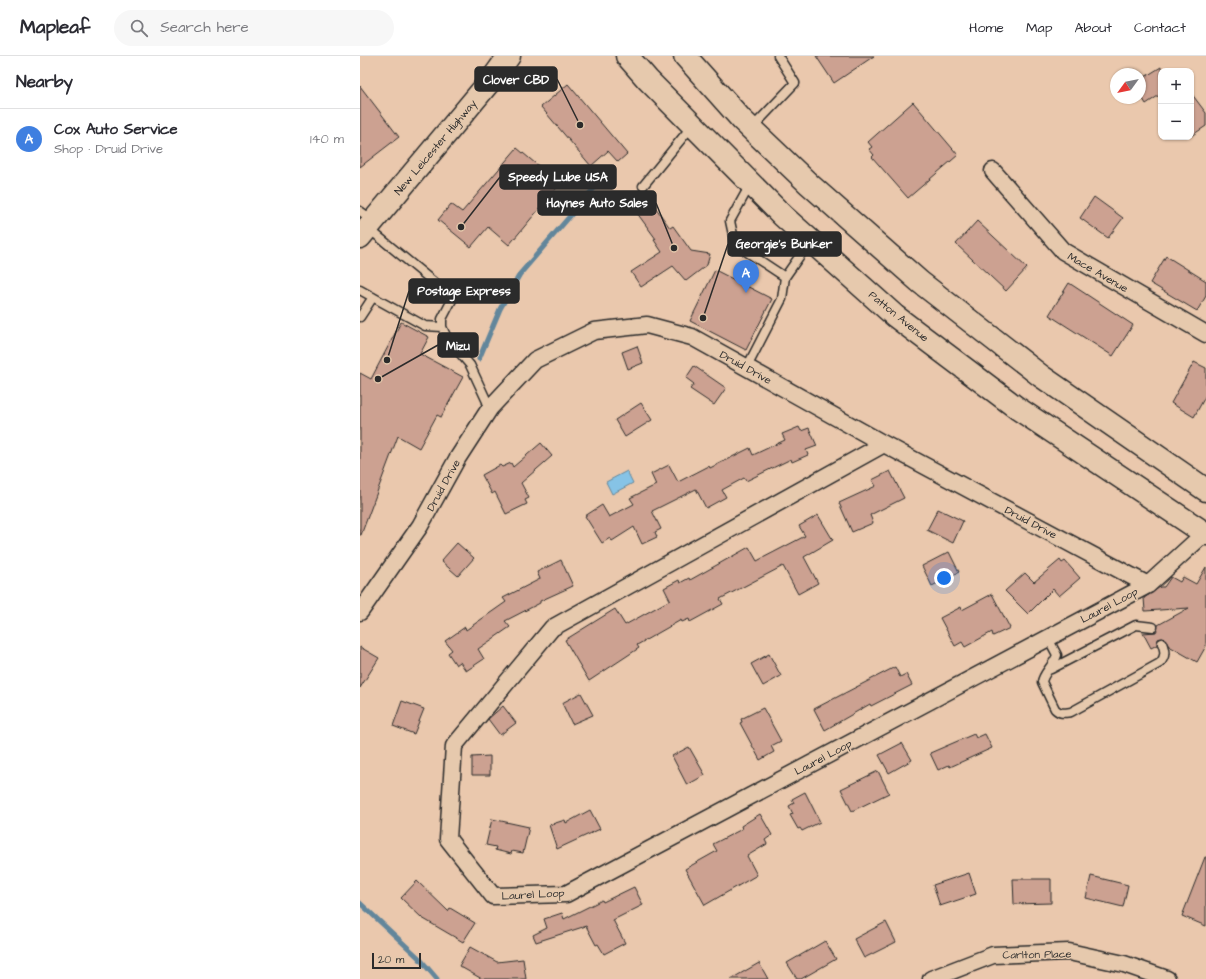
<!DOCTYPE html>
<html lang="en">
<head>
<meta charset="utf-8">
<style>
  :root { --surface:#fff; --page:#f7f7f7; --text:#2b2b33; --muted:#7c7c81; --line:#e1e1e2; --accent:#1f6fb2 }
  body { margin:0; font-family:"Architects Daughter",sans-serif; background:var(--page); color:var(--text) }
  .controls { position:absolute; right:12px; top:12px; display:grid; overflow:hidden; border-radius:8px; box-shadow:0 1px 3px #0004 }
  .controls button { width:36px; height:36px; display:grid; place-items:center; padding:0; border:0; border-bottom:1px solid var(--line); background:var(--surface); color:var(--text); font:20px sans-serif }
  .compass { position:absolute; left:750px; top:12px; width:36px; height:36px; border-radius:50%; background:var(--surface); box-shadow:0 1px 3px #0004; rotate:237deg }
  .scale { position:absolute; left:12px; bottom:10px; width:49px; box-sizing:border-box; padding-left:4px; border:2px solid #2b2b2b; border-top:0; font-size:11px; line-height:14px; white-space:nowrap; color:#2b2b2b; -webkit-text-stroke:3px #e6c9ad; paint-order:stroke }
  .you { position:absolute; left:584px; top:522px; width:14px; height:14px; margin:-10px; border:3px solid #fff; border-radius:50%; background:#1a73e8; box-shadow:0 0 0 6px #1a73e833 }
  .badge { display:grid; place-items:center; width:26px; height:26px; border-radius:50%; background:var(--accent); color:#fff; font-size:13px; font-weight:700 }
  .pin { position:absolute; translate:-50% -33px; filter:drop-shadow(0 1px 2px #0008) }
  .pin::after { content:''; position:absolute; top:21px; width:14px; height:12px; background:inherit; clip-path:polygon(0 0,100% 0,50% 100%) }
  .list { margin:0; padding:0; list-style:none }
  h2 { display:flex; justify-content:space-between; align-items:center; height:52px; margin:0; padding:0 16px; font-size:17px }
  h2 small { font-size:13px; font-weight:400; color:var(--muted) }
  .list li { display:grid; grid-template-columns:26px 1fr auto; gap:12px; align-items:center; box-sizing:border-box; height:60px; padding:0 16px; border-top:1px solid var(--line) }
  .list b { display:block; font-size:15px; white-space:nowrap }
  .list p { margin:0; font-size:13px; white-space:nowrap; color:var(--muted) }
  .list em { font-size:13px; font-style:normal; color:var(--muted) }
  .icon { flex:none; width:22px; height:22px; fill:none; stroke:currentColor; stroke-width:2; stroke-linecap:round; stroke-linejoin:round }
  .map { position:relative; flex:none; width:846px; height:923px; overflow:hidden }
  header { display:flex; align-items:center; gap:24px; box-sizing:border-box; height:56px; padding:0 20px; background:var(--surface); border-bottom:1px solid var(--line) }
  header strong { font-size:19px }
  nav { display:flex; gap:22px; margin-inline-start:auto; font-size:14px }
  .search { width:280px; height:36px; background:var(--page); display:flex; align-items:center; gap:10px; box-sizing:border-box; padding:0 14px; border-radius:22px; color:var(--muted); font-size:15px }
  main { display:flex }
  aside { flex:1; background:var(--surface) }
  .map>svg:first-child { display:block }
  .water { fill:#86c3e6; stroke:#62869b }
  .lines { fill:none; stroke-linecap:round; stroke-linejoin:round }
  .stream { stroke:#62869b; stroke-width:5 }
  .building { fill:#cca191; stroke:#2b2b2b }
  .lane-casing { stroke:#2b2b2b; stroke-width:11 }
  .street-casing { stroke:#2b2b2b; stroke-width:19 }
  .secondary-casing { stroke:#2b2b2b; stroke-width:25 }
  .primary-casing { stroke:#2b2b2b; stroke-width:25 }
  .lane { stroke:#e6c9ad; stroke-width:8 }
  .street { stroke:#e6c9ad; stroke-width:16 }
  .secondary { stroke:#e6c9ad; stroke-width:22 }
  .primary { stroke:#e6c9ad; stroke-width:22 }
  .labels { text-anchor:middle; stroke-width:3; stroke-linejoin:round; paint-order:stroke }
  .street-label { font-size:11px; fill:#2b2b2b; stroke:#e6c9ad }
  .leader { fill:none; stroke:#2b2b2b; stroke-width:1.5 }
  .callout-dot { fill:#2b2b2b; stroke:#e6c9ad; stroke-width:1.5 }
  .callout { fill:#2b2b2b; stroke:#2b2b2b; stroke-width:1.5 }
  .callout-label { font-size:12px; text-anchor:middle; font-weight:bold; fill:#fff }
</style>
</head>
<body>
<header>
<strong>Mapleaf</strong>
<div class="search"><svg class="icon" aria-label="search" viewBox="0 0 24 24"><circle cx="10" cy="10" r="6"/><path d="M15 15l6 6"/></svg>Search here</div>
<nav><a>Home</a><a>Map</a><a>About</a><a>Contact</a></nav>
</header>
<main>
<aside>
<h2>Nearby<small></small></h2>
<ul class="list">
<li><span class="badge" style="background:#3f7fe0">A</span><div><b>Cox Auto Service</b><p>Shop · Druid Drive</p></div><em>140 m</em></li>
</ul>
</aside>
<div class="map">
<svg width="846" height="923" viewBox="0 0 846 923">
  <rect width="100%" height="100%" fill="#eac8ad"/>
  <filter id="ink" filterUnits="userSpaceOnUse"><feTurbulence type="fractalNoise" baseFrequency=".025" numOctaves="2"/><feDisplacementMap in="SourceGraphic" scale="8" xChannelSelector="R" yChannelSelector="G"/><feConvolveMatrix kernelMatrix="1 2 1 2 8 2 1 2 1" color-interpolation-filters="sRGB"/></filter>
  <g filter="url(#ink)">
    <path class="water" d="M267,415L273,427L252,438L246,426Z"/>
    <g class="lines">
      <path class="stream" d="M119,303L140,253L160,218L248,116
        M0,847L59,902L77,923"/>
    </g>
    <path class="building" d="M456,0H514L474,27Z
      M801,11V38L786,48L780,38V24Z
      M208,28L267,98L258,106L248,95L231,110L181,51Z
      M0,30L39,81L0,111Z
      M831,37L846,57V70L831,80Z
      M553,46L598,99L548,142L512,101L514,99L509,93L512,91L508,86Z
      M157,92L200,128L149,189L128,171L111,191L78,164L91,148L102,156Z
      M734,141L763,162L748,182L720,162Z
      M289,142L310,172L313,170L331,195L350,198L347,209L326,225L313,210L281,231L271,216L302,196L294,184L296,183L274,153Z
      M617,165L667,212L646,235L596,188Z
      M806,200L846,225V240L837,255L790,227Z
      M355,214L412,243L386,294L330,265Z
      M709,227L773,269L753,300L689,259Z
      M41,266L69,281L60,298L103,321L81,361L77,359L59,392L38,380L1,479H0V317L11,323Z
      M277,290L283,307L268,313L262,296Z
      M834,306L846,312V339L834,361L811,347Z
      M334,310L366,332L354,349L330,333L334,328L326,322Z
      M281,347L292,364L265,381L255,364Z
      M439,371L441,375L449,372L457,390L446,394L448,399L432,406L431,403L386,425L384,422L362,434L366,441L346,452L336,433L292,455L301,473L295,476L297,481L282,488L274,471L252,485L250,482L242,487L225,460L242,449L249,461L274,448L270,442L296,429L291,418L309,409L318,426L349,410L350,412L390,392L393,399L425,384L422,378Z
      M181,387L192,400L161,427L169,442L165,444L167,448L146,458L135,436L132,438L122,419L140,409L142,411L151,407L153,411Z
      M530,415L544,442L510,459L513,467L492,476L479,447L516,430L512,424Z
      M578,453L603,465L593,487L567,474Z
      M458,459L473,484L444,501L458,527L438,538L423,510L360,543L363,548L330,566L329,563L322,566L321,564L277,589L279,592L229,625L205,584L255,553L265,569L310,544L304,532L319,524L320,527L329,522L330,524L389,491L397,505L445,480L439,470Z
      M97,487L114,502L98,520L81,505Z
      M589,496L599,516L572,530L562,510Z
      M201,504L213,530L180,545V547L145,565L150,571L118,593L124,603L106,615L100,606L96,609L88,597L92,594L85,585L105,571L106,574L146,546L143,542L180,523L177,516Z
      M700,504L702,507L705,505L720,522L699,540L693,533L668,558L645,535L665,517L674,526Z
      M846,511V590L837,606L809,590L803,582L798,583L797,589L791,592L783,577L796,576L798,569L829,552L785,555L784,542L800,531H804L811,521L820,526L823,521L836,528Z
      M632,538L650,572L633,580L632,576L605,591L602,586L595,590L580,562L601,551L602,554Z
      M0,591L19,602L0,632Z
      M409,598L421,620L403,630L391,608Z
      M535,611L540,621L546,618L552,629L511,650L510,648L465,674L454,653Z
      M221,637L233,659L212,668L202,647Z
      M42,645L64,653L54,678L33,670Z
      M143,650L156,667L140,679L128,663Z
      M403,652L421,685L411,690L414,696L400,704L380,667L382,666L381,663Z
      M614,678L616,682L625,678L632,692L590,711L589,709L578,714L570,697Z
      M542,687L552,704L529,717L519,699Z
      M329,691L345,719L327,729L312,700Z
      M130,700V719H112V701Z
      M518,715L529,737L492,755L481,733Z
      M445,736L460,766L442,775L440,772L438,773L430,759L433,758L429,750L434,747L432,743Z
      M230,754L240,773L197,793L189,769L205,764L206,767Z
      M400,758L412,779L405,784L407,788L387,800L397,819L345,849L325,813L357,795L353,788L382,773L381,770Z
      M132,763L169,771L163,797L152,795L151,798L135,794L136,791L126,789Z
      M845,801H846V870L822,860Z
      M609,817L616,838L580,850L573,829Z
      M731,820L768,829L763,851L726,842Z
      M653,823H691V847L654,848Z
      M57,825L88,855L90,852L115,867L103,886L62,862L41,842Z
      M274,831L283,849L253,864L265,887L244,898L238,888L236,889L226,870L176,886L173,879L187,872L184,863L202,857L204,863L242,844L243,846Z
      M526,866L536,886L504,902L494,883Z
      M465,885L476,903L441,923H437L427,907Z
      M110,891L137,906L163,903L166,923H122L99,910Z
      M399,907L408,923H371Z"/>
    <g class="lines">
      <defs>
        <path id="lane" d="M391,73L435,27L418,0
          M390,129L370,165L375,188L425,221L450,185
          M283,130L332,70
          M0,155L13,164
          M8,172L93,242L82,263V271L87,282L110,309L130,352
          M0,234L65,270L82,271
          M0,261L13,241
          M387,311L422,243L425,221
          M688,582L697,599C694,609 683,617 682,626L695,653C700,658 704,657 711,656L800,607C806,600 805,595 802,587
          M691,613L776,569L793,571"/>
        <path id="street" d="M633,115L703,195L846,278
          M524,388L192,572L94,690L88,783L133,840L206,838L788,529L846,476
          M0,556L60,470L97,403L130,352L175,304L234,275L287,269L332,281L524,388L788,529
          M571,923L633,899L709,896L764,908L807,923"/>
        <path id="secondary" d="M0,181L136,18L149,0"/>
        <path id="primary" d="M267,0L288,24L423,160L535,260L657,352L846,478
          M325,0L382,64L449,128L560,226L681,320L846,434"/>
      </defs>
      <use href="#lane" class="lane-casing"/>
      <use href="#street" class="street-casing"/>
      <use href="#secondary" class="secondary-casing"/>
      <use href="#primary" class="primary-casing"/>
      <use href="#lane" class="lane"/>
      <use href="#street" class="street"/>
      <use href="#secondary" class="secondary"/>
      <use href="#primary" class="primary"/>
    </g>
  </g>
  <g class="labels">
    <g class="street-label">
      <text transform="translate(75 91) rotate(-50)" y="4">New Leicester Highway</text>
      <text transform="translate(738 216) rotate(30)" y="4">Mace Avenue</text>
      <text transform="translate(539 260) rotate(39)" y="4">Patton Avenue</text>
      <text transform="translate(386 311) rotate(29)" y="4">Druid Drive</text>
      <text transform="translate(83 429) rotate(-61)" y="4">Druid Drive</text>
      <text transform="translate(671 466) rotate(28)" y="4">Druid Drive</text>
      <text transform="translate(749 549) rotate(-28)" y="4">Laurel Loop</text>
      <text transform="translate(463 701) rotate(-28)" y="4">Laurel Loop</text>
      <text transform="translate(173 838) rotate(-3)" y="4">Laurel Loop</text>
      <text transform="translate(677 898) rotate(-1)" y="4">Carlton Place</text>
    </g>
  </g>
  <path class="leader" d="M220 69L197 23M101 171L140 121M314 192L296 147M343 262L368 188M27 304L49 235M18 323L78 289"/>
  <g class="callout-dot">
    <circle cx="220" cy="69" r="4"/>
    <circle cx="101" cy="171" r="4"/>
    <circle cx="314" cy="192" r="4"/>
    <circle cx="343" cy="262" r="4"/>
    <circle cx="27" cy="304" r="4"/>
    <circle cx="18" cy="323" r="4"/>
  </g>
  <g class="callout">
    <rect x="115" y="11" width="82" height="24" rx="4"/>
    <rect x="140" y="109" width="116" height="24" rx="4"/>
    <rect x="178" y="135" width="118" height="24" rx="4"/>
    <rect x="368" y="176" width="113" height="24" rx="4"/>
    <rect x="49" y="223" width="110" height="24" rx="4"/>
    <rect x="78" y="277" width="40" height="24" rx="4"/>
  </g>
  <g class="callout-label">
    <text x="156" y="28">Clover CBD</text>
    <text x="198" y="125">Speedy Lube USA</text>
    <text x="237" y="151">Haynes Auto Sales</text>
    <text x="424" y="192">Georgie's Bunker</text>
    <text x="104" y="239">Postage Express</text>
    <text x="98" y="294">Mizu</text>
  </g>
</svg>
<div class="controls">
<button>+</button>
<button>−</button>
</div>
<svg class="compass" viewBox="-18 -18 36 36"><path d="M0-13l5 13h-10z" fill="#e53935"/><path d="M0 13l5-13h-10z" fill="#7c7c81"/></svg>
<div class="scale">20 m</div>
<div class="you"></div>
<div class="pin badge" style="left:386px;top:237px;background:#3f7fe0">A</div>
</div>
</main>
</body>
</html>
